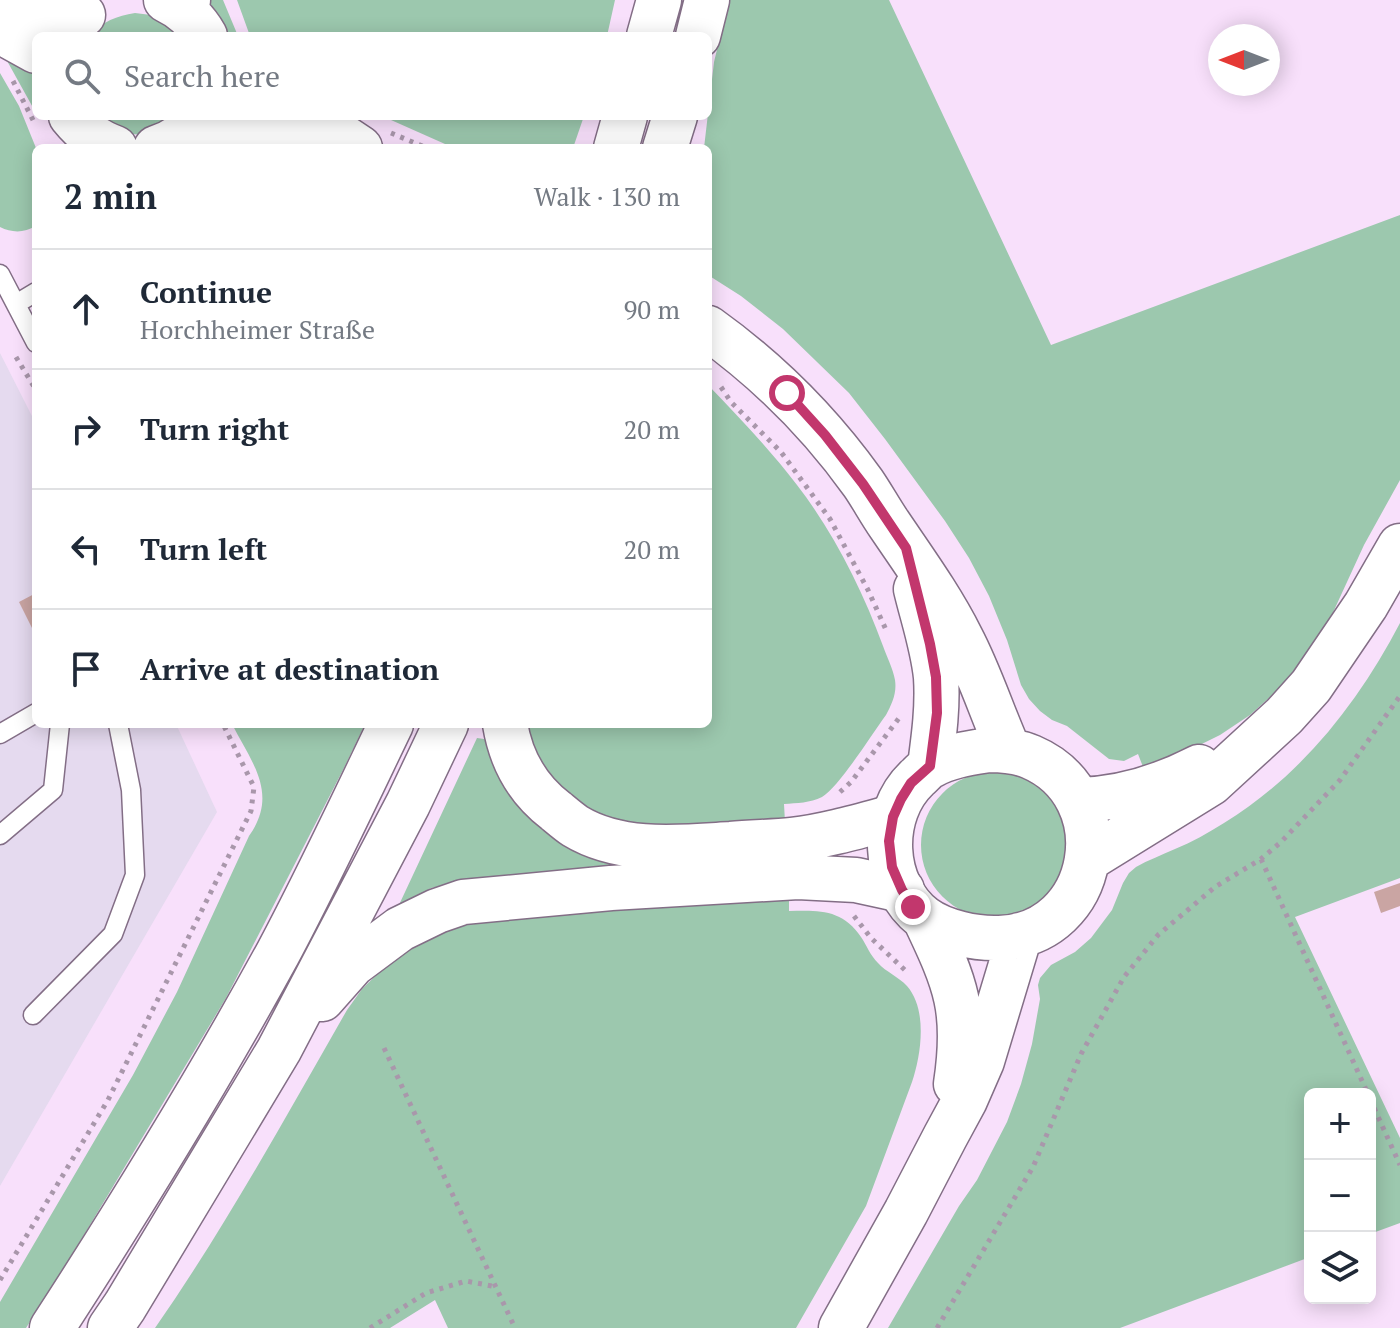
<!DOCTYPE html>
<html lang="en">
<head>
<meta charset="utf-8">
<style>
  :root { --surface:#fff; --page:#f2f2f3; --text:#1f2937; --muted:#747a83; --line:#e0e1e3 }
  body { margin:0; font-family:"PT Serif",serif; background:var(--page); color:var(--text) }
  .controls { position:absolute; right:24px; bottom:24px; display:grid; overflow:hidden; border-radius:12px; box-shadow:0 4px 20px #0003 }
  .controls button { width:72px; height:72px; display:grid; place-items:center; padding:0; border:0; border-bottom:2px solid var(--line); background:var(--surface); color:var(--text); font:40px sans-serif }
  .compass { position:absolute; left:1208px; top:24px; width:72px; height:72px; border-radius:50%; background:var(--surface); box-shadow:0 4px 20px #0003; rotate:270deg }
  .stop { position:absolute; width:24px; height:24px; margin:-18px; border:6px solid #c2376d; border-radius:50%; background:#fff }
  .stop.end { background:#c2376d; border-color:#fff; box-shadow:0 2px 8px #0008 }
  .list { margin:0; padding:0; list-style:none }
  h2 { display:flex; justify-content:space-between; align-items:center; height:104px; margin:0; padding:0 32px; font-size:34px }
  h2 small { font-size:26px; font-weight:400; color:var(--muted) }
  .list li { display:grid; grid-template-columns:52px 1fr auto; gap:24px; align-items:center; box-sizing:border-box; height:120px; padding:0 32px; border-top:2px solid var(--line) }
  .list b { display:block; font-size:30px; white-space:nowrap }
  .list p { margin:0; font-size:26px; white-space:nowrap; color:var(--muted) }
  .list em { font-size:26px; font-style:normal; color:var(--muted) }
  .icon { flex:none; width:44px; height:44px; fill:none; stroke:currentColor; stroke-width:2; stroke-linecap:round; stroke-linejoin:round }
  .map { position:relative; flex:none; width:1400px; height:1328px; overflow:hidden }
  .search { position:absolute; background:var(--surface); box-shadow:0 4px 20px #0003; left:32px; top:32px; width:680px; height:88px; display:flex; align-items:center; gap:20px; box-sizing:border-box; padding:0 28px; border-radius:12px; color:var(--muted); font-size:30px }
  .panel { position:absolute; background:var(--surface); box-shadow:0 4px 20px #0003; left:32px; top:144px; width:680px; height:584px; border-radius:12px }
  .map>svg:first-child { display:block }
  .industrial { fill:#e5daef }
  .green { fill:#9cc8ae }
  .building { fill:#caa5a3 }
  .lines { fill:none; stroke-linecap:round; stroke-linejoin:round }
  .lane-casing { stroke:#836e86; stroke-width:21 }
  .secondary-casing { stroke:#836e86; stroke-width:47 }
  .highway-casing { stroke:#836e86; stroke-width:47 }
  .path { stroke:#a997ab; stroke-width:5; stroke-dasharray:4 6; stroke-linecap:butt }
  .lane { stroke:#fff; stroke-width:18 }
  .secondary { stroke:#fff; stroke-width:44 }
  .highway { stroke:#fff; stroke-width:44 }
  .route { stroke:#c2376d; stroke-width:10 }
</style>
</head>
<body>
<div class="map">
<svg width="1400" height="1328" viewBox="0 0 1400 1328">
  <rect width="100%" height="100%" fill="#f8e0fb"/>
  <path class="industrial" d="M0,353L36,424V724H176L217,812L0,1186Z"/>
  <path class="green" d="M206,0H223L238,36H222Z
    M237,0H615L607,36H250Z
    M729,0H889L1051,345L1400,215V480L1364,545L1330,619L1315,645L1298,668L1278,690L1250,715L1220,735L1145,772L1138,754L1124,761L1109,759L1067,726L1052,720L1040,711L1029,699L1021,685L1007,640L989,596L969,558L945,521L885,439L849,393L783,329L741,296L708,275V148H704L714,62Z
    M135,13L151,15L183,36H90C102,21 117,16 135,13Z
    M6,59L36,66V113Z
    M0,73L19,106L36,148V226C24,233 12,233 0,227Z
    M93,116H180C139,141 135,140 93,116Z
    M382,116H584L573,148H454Z
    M708,385C739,417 770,450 797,485C834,533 862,589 883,646C887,657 893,669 895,680C897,693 892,704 886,715C872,734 839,787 822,797C810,803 797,803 784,804L785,822L644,834L561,797L515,724H708Z
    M1400,623V878L1295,917L1400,1138V1223L1370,1234V1094H1310V1257L1120,1328H888L959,1206L977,1180L1007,1122L1021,1084L1032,1044L1040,999L1038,985L1040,978L1051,965L1075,952L1091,938L1112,910L1123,883L1129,873L1136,867C1148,860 1162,855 1175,849C1192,842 1208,833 1224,823C1301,776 1359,702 1400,623Z
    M232,724H365L346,764L226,998L60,1275L26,1328H0V1302L133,1075L177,992L249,836C279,794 252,763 232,724Z
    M477,738L484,739L637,865L524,874L478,879L431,888L398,907Z
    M921 845a73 73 0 1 1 146 0a73 73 0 1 1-146 0Z
    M789,888V911C818,910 843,909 861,937C867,946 870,955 878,963C886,972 899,977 907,986C928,1010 921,1055 912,1082L866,1206L796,1328H448L435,1300L390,1328H155C226,1226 285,1118 347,1010L362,989L399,953L469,917Z"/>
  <path class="building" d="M36,593V636L19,602Z
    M1400,883V906L1381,913L1374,892Z"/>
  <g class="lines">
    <defs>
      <path id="lane" d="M0,274L36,343
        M16,304L36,292
        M0,734L36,713
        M0,835L53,790L60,724
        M33,1015L113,934L135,875L131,790L118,724"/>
      <path id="secondary" d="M15,0C42,13 53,16 83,15
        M166,0C183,8 196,20 205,36
        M0,31L36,51
        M71,116C84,132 96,141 115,148
        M288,116L342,136L360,148
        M197,121L292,148
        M156,148C175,142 189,132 201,116
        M708,328C768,371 820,423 863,483C872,496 880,511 889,524C914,561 941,598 961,638C980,674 992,713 1009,751
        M916,589C923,618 933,647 936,677C938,707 934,736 930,766
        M989,750C1003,750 1017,751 1031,757C1122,796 1099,935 999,938C976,939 943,932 924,918C881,885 879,814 917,778C922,774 926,768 931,766C948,756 970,753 989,750Z
        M1078,800C1120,799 1162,786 1199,767
        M1088,859L1211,783L1284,716L1311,686L1366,605L1400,546
        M925,919C956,984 967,1011 956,1084
        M841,1328L906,1212L945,1137L965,1100L982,1061L1020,935"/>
      <path id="highway" d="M185,11L188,0
        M649,36L659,0
        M698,36L707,0
        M616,148L625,116
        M665,148L675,116
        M505,724C511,760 527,789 556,811C562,816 569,822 575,826C621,854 681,847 731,844C751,842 772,842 792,840C826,836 860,826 893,817
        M322,999L353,964L400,929L437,911L463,902L611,888L798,877L856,880L902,890
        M52,1328C131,1206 208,1081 278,953C318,878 354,801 391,724
        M110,1328L125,1306L279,1050L408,804L446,724"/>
    </defs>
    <use href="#lane" class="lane-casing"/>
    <use href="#secondary" class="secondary-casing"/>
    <use href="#highway" class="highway-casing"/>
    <path class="path" d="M13,81L34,122
      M391,133L427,148
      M16,357L36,390
      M721,387L731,402L781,452L830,519L868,590L887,632
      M840,792L851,782L899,718
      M1261,859L1368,1094
      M854,916L871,938L908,973
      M384,1048L515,1328
      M1370,1099L1400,1165
      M0,1280L108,1100L251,811L254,787L223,724
      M370,1328L426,1293L466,1281L497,1287
      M937,1328L1033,1167L1081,1054L1124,977L1158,935L1215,887L1261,859L1281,842L1340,780L1400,696"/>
    <use href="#lane" class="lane"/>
    <use href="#secondary" class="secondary"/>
    <use href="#highway" class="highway"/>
  </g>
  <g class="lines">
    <path class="route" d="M787,393L825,435L863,484L906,548L930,644L936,677L937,713L930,766L911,783L901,799L893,817L889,841L892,867L902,890L913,907"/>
  </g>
</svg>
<div class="controls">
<button>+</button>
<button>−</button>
<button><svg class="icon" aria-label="layers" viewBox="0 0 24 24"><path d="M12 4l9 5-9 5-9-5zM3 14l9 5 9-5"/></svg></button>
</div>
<svg class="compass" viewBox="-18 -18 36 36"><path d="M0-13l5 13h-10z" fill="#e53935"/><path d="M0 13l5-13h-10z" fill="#747a83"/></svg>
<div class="stop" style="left:787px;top:393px"></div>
<div class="stop end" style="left:913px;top:907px"></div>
<div class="search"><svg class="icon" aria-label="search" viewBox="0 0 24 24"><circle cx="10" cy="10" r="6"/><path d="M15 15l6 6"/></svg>Search here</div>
<section class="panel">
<h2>2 min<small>Walk · 130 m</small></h2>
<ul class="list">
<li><svg class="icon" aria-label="ahead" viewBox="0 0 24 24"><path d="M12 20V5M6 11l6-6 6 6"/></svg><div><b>Continue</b><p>Horchheimer Straße</p></div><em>90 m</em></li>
<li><svg class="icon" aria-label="right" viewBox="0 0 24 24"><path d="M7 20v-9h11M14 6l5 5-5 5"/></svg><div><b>Turn right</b></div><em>20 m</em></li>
<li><svg class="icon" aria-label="left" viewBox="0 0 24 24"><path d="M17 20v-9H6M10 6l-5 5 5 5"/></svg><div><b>Turn left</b></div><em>20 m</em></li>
<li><svg class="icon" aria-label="arrive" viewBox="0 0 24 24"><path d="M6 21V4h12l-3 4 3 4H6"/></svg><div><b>Arrive at destination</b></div></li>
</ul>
</section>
</div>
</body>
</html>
